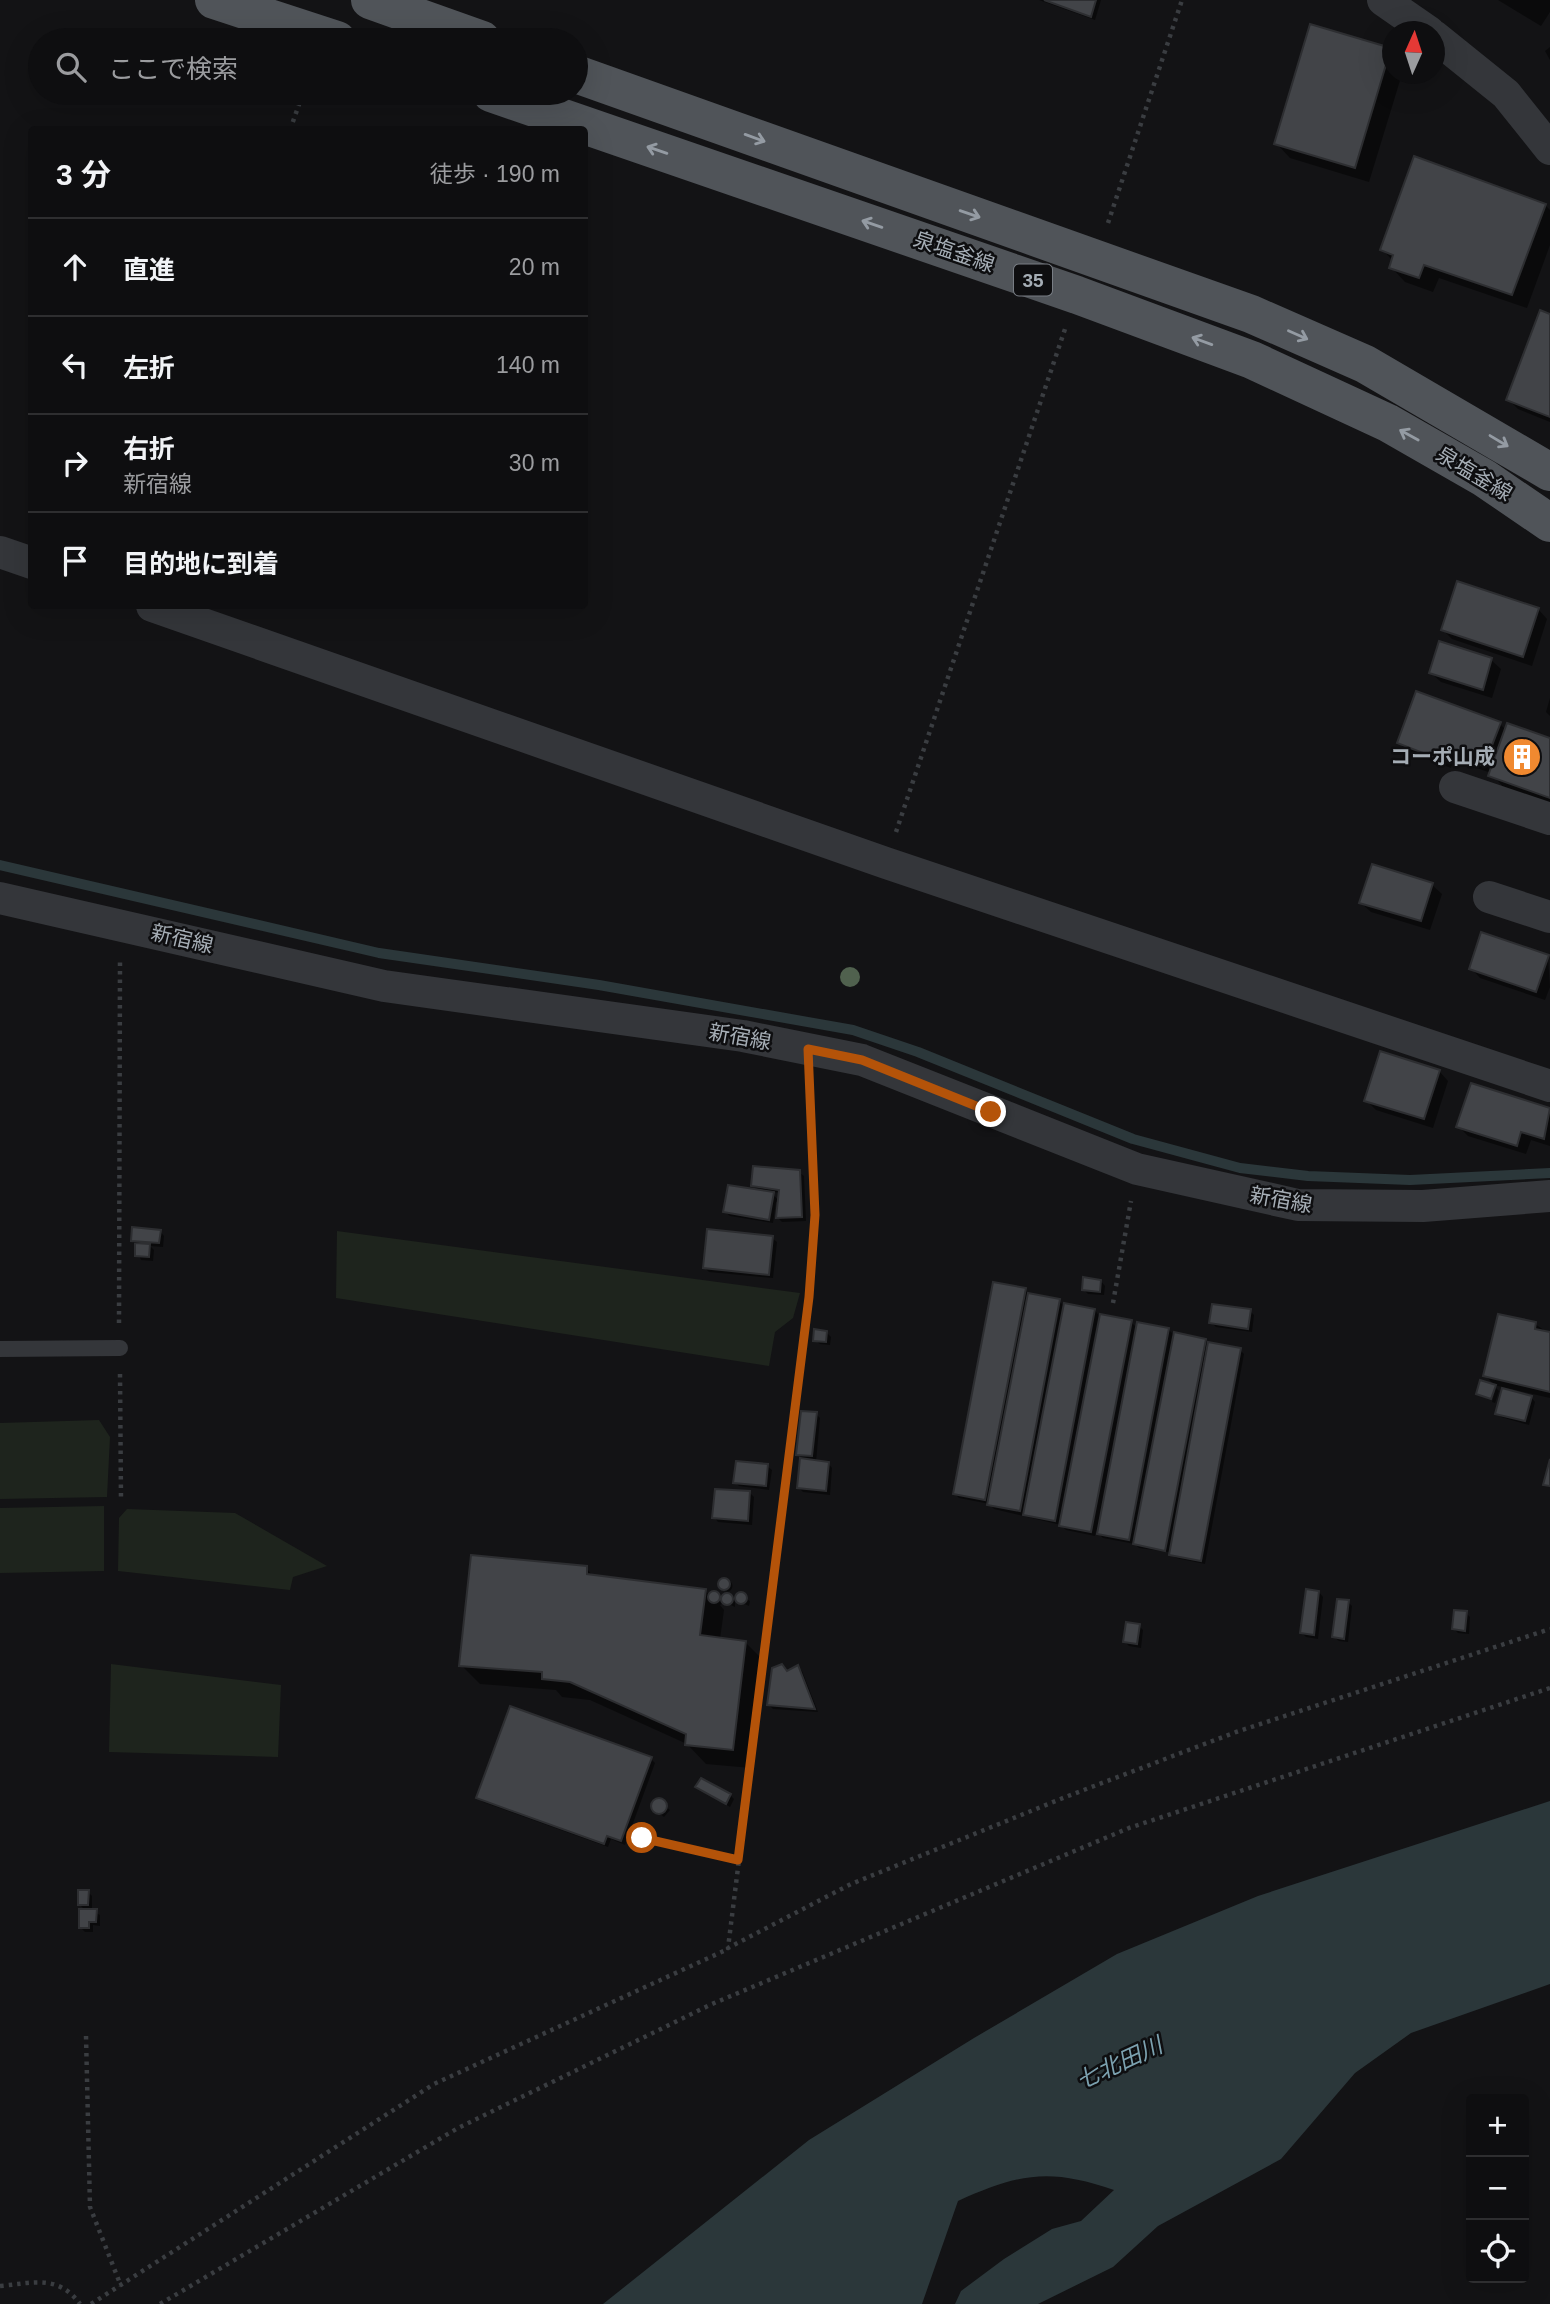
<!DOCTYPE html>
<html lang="ja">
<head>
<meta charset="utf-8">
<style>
  :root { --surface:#0e0e10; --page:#171719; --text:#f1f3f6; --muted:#9b9c9f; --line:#2e2e30 }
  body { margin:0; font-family:Arial,"Noto Sans JP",sans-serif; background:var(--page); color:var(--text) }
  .controls { position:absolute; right:21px; bottom:21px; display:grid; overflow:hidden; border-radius:7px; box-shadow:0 7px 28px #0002 }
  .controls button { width:63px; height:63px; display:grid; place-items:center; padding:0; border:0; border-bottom:2px solid var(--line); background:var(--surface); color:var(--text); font:35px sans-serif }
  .compass { position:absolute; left:1382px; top:21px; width:63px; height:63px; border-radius:50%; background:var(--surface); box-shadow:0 7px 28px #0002; rotate:3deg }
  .stop { position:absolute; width:21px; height:21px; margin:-16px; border:5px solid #b45309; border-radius:50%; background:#fff }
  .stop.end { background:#b45309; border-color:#fff; box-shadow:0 2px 7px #0008 }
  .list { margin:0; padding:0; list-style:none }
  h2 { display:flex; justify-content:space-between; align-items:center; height:91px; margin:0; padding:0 28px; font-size:30px }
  h2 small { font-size:23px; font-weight:400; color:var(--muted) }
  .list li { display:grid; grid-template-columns:46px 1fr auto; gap:21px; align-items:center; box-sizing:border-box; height:98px; padding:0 28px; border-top:2px solid var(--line) }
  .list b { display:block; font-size:26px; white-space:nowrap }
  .list p { margin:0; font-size:23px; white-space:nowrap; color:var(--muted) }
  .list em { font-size:23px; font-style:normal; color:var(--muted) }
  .icon { flex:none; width:38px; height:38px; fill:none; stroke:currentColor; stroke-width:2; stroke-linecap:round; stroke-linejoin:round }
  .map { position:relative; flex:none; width:1550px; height:2304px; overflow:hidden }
  .search { position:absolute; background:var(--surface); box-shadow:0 7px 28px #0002; left:28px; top:28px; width:560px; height:77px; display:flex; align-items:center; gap:18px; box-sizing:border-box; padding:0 24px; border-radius:38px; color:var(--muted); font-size:26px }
  .panel { position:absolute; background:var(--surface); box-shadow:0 7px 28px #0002; left:28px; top:126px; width:560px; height:483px; border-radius:7px }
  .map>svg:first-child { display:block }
  .green { fill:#1e241d }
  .water { fill:#2b373a }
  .shadow { fill:#0007; fill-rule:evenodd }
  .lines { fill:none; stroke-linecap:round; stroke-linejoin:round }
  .stream { stroke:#2b373a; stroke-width:10 }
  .building { fill:#424448; stroke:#2d2e31; stroke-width:2 }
  .path { stroke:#3a3d41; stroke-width:4.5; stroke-dasharray:3.5 5; stroke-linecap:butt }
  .service { stroke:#34363a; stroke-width:16 }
  .minor { stroke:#34363a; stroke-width:32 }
  .primary { stroke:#505459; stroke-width:38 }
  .tree { fill:#50614e }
  .oneway { stroke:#949ba3 }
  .route { stroke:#b45309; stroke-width:9 }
  .labels { text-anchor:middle; stroke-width:5; stroke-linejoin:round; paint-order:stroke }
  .shield { fill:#0e0e10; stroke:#787d84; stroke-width:2 }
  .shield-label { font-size:19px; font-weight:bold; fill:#a5adb5 }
  .street-label { font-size:21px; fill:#a5adb5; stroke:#0e0e10 }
  .poi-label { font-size:21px; font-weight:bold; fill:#a5adb5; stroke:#0e0e10; text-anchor:end }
  .water-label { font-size:23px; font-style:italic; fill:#7ca2b0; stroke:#0e0e10 }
</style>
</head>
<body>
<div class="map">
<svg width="1550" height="2304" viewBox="0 0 1550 2304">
  <rect width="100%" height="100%" fill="#131315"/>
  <path class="green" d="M337,1231L800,1293L793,1318L775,1332L769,1366L336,1298Z
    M99,1420L110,1437L107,1497L0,1499V1423Z
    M104,1506V1571L0,1573V1508Z
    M127,1509L235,1513L327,1566L293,1577L290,1590L118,1571L119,1518Z
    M111,1664L281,1685L278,1757L109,1752Z"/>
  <path class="water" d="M1550,1801V1984L1411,2033L1355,2073L1281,2159L1158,2226L1113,2267L1038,2304H955L961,2291L1004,2259L1052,2229L1081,2221L1114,2190C1050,2168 1020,2173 958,2201L922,2304H603L809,2140L974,2038L1117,1954L1258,1896Z"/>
  <path class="shadow" d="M1039,0H1101L1095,20Z
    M1498,0H1550V12L1541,26Z
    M1550,47V60L1545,51Z
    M1390,50L1392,74H1402L1369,182L1290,158L1276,143Z
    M1545,205L1550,210V245L1527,308L1439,278L1433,292L1405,282L1391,267L1393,261L1382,249Z
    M1550,316V422L1518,409L1508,399Z
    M1538,609L1547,619L1532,666L1452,639L1443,630Z
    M1491,660L1501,669L1492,698L1441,682L1431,673Z
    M1550,698V716L1546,712Z
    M1500,724L1506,730L1550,740V814L1517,803L1491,773L1454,760L1451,768L1408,752L1399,743Z
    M1432,885L1442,894L1430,930L1371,912L1361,903Z
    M1548,957L1550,987L1545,1000L1480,978L1471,968Z
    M1439,1071L1448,1081L1433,1128L1376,1110L1366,1100Z
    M1472,1085L1550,1110V1146L1531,1140L1526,1154L1468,1136L1458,1126Z
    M799,1172L804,1176L806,1221L782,1222L778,1218L779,1202H776L773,1223L730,1216L725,1212L760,1192L753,1185ZM770,1191L780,1193L779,1201Z
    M160,1231L164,1236L163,1247L150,1246L154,1250L153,1261L141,1260L133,1241Z
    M772,1238L777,1242L773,1278L709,1272L704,1267Z
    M1101,1281L1105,1286L1104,1295L1088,1294L1083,1289Z
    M1025,1290L1029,1294L1059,1301L1065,1307L1095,1310L1099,1316L1131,1322L1138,1329L1169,1330L1175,1336L1205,1340L1209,1344L1240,1350L1244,1354L1205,1564L1176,1558L1169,1552L1139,1548L1135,1544L1103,1538L1096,1531L1095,1536L1066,1530L1061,1525L994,1509L990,1504L959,1498L955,1494Z
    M1250,1311L1254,1315L1252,1332L1216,1327L1211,1322Z
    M1535,1324L1550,1334V1398L1494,1385L1485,1375Z
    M826,1332L831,1337L830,1345L820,1344L815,1340Z
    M1496,1388L1499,1391L1495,1403L1492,1402Z
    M1531,1397L1535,1402L1529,1425L1501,1417L1497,1413Z
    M816,1414L820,1418L816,1462L828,1463L832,1468L830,1495L803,1492L799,1488L802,1458L798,1454Z
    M767,1466L772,1470L769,1490L739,1486L735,1482Z
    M750,1493L754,1497L752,1525L718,1522L714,1517Z
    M586,1568L594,1577L705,1591L710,1595L715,1593L721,1599L726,1594L735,1600V1607L725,1602L720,1605L724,1610L720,1639L745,1642L764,1661L751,1768L706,1764L687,1744L590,1700L562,1697L556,1690L480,1684L461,1665Z
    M721.5 1586a5.5 5.5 0 1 1 11 0a5.5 5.5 0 1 1-11 0Z
    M1319,1592L1323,1597L1318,1639L1306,1637L1302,1633Z
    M739,1595L750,1601L749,1606L738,1601Z
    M1348,1602L1352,1606L1348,1642L1339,1641L1334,1637Z
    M1466,1613L1470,1617L1469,1634L1458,1633L1454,1629Z
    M1139,1626L1143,1630L1141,1648L1129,1646L1125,1642Z
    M798,1667L802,1671L818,1712L773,1709L769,1705L787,1673Z
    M651,1759L655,1763L625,1845L611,1839L608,1847L483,1802L478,1797Z
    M697,1787L730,1795L734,1799L730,1807Z
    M657,1799L670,1810L664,1817L652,1807Z
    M88,1892L92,1896V1911L100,1915V1926L93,1925V1932H85L81,1928L86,1911L79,1904Z"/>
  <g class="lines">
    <path class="stream" d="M0,865L379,953L599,985L853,1030L918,1052L1133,1139L1240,1168L1308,1176L1410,1180L1550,1173"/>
  </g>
  <path class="building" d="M1044,0H1096L1091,17Z
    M1310,24L1391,48L1355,168L1274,144Z
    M1414,156L1546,204L1512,295L1424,265L1419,278L1389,268L1393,255L1380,250Z
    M1540,310L1550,314V417L1506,400Z
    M1457,581L1539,608L1523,657L1441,630Z
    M1439,641L1492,658L1483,690L1429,673Z
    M1416,691L1501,722L1484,766L1445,751L1441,760L1397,743Z
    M1507,723L1550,738V798L1488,776Z
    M1372,864L1433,883L1421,921L1359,903Z
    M1481,932L1549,955L1536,992L1469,969Z
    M1380,1051L1440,1070L1424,1119L1364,1101Z
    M1471,1083L1550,1108L1544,1139L1521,1132L1517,1146L1456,1127Z
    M753,1166L800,1170L802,1217L776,1218L779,1190L751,1186Z
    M728,1185L774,1192L769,1220L723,1212Z
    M132,1227L161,1230L159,1243L131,1241Z
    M707,1229L773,1236L769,1275L703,1268Z
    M135,1243L150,1244L149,1257L135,1256Z
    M1083,1277L1101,1280L1100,1292L1082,1290Z
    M993,1282L1026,1288L985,1500L953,1494Z
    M1028,1293L1060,1299L1020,1511L987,1505Z
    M1064,1303L1095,1309L1055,1521L1023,1515Z
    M1212,1304L1251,1309L1248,1329L1209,1323Z
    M1100,1314L1132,1320L1091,1532L1059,1526Z
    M1498,1314L1536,1322L1535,1329L1550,1332V1392L1483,1376Z
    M1137,1322L1169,1328L1129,1540L1097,1534Z
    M814,1329L827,1331L826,1342L813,1341Z
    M1174,1332L1206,1339L1165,1551L1133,1544Z
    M1208,1342L1241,1348L1201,1561L1169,1555Z
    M1480,1380L1496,1385L1491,1399L1476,1394Z
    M1502,1388L1532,1396L1525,1421L1495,1414Z
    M801,1411L817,1412L812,1456L796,1455Z
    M800,1458L829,1462L826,1491L797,1488Z
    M1550,1459V1486L1543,1485Z
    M736,1461L768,1464L766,1486L733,1483Z
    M715,1489L750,1491L748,1521L712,1518Z
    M471,1555L587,1566V1574L706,1589L700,1635L746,1641L733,1750L685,1745L686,1734L570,1682L542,1679V1672L459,1666Z
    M718 1584a6 6 0 1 1 12 0a6 6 0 1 1-12 0Z
    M1306,1589L1319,1591L1314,1635L1300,1633Z
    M708 1597a6 6 0 1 1 12 0a6 6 0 1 1-12 0Z
    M735 1598a6 6 0 1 1 12 0a6 6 0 1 1-12 0Z
    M721 1599a6 6 0 1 1 12 0a6 6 0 1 1-12 0Z
    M1337,1599L1349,1600L1344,1639L1332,1637Z
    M1454,1610L1467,1611L1465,1631L1452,1629Z
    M1126,1622L1140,1624L1137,1644L1123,1642Z
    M782,1664L787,1671L798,1665L815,1709L767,1705L772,1668Z
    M510,1706L652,1757L621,1841L607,1836L604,1844L476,1798Z
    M701,1778L731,1794L726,1804L695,1787Z
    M651 1806a8 8 0 1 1 16 0a8 8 0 1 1-16 0Z
    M78,1890H89L88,1905H78Z
    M79,1909H97L96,1922H89V1928H79Z"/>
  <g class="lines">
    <path class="path" d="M290,130L303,93
      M1108,223L1182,0
      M896,832L1065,329
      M810,1085L815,1215L809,1297L728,1948L851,1884L1068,1796L1236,1732L1550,1629
      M1113,1303L1131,1201
      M119,1323L120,961
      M120,1374L121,1499
      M642,1838L739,1860
      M86,2036L90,2207L121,2286
      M0,2286C33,2283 58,2274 80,2304
      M91,2304L434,2084L728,1949
      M160,2304L458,2128L712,2004L1129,1828L1550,1688"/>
    <path class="service" d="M0,1349L120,1348"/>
    <path class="minor" d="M1383,0L1429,32
      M1434,36L1506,94L1550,149
      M0,552L32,563
      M152,606L886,863L1550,1086
      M1455,787L1550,819
      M1489,897L1550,917
      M0,898L384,986L743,1036L862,1060L1137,1169L1298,1205L1423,1206L1550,1196"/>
    <path class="primary" d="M214,0L337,40
      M370,0L482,40
      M576,74L1251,314L1365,364L1550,472
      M491,93L1077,295L1252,360L1388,423L1484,478L1550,523"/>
  </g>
  <circle class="tree" cx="850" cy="977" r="10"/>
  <defs><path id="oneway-shaft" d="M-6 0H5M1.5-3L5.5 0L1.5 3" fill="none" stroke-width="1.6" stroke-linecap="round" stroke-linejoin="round" transform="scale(1.75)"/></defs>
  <g class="oneway">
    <use href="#oneway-shaft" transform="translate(755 138) rotate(20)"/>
    <use href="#oneway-shaft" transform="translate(657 150) rotate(-161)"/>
    <use href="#oneway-shaft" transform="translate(970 214) rotate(19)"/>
    <use href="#oneway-shaft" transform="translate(872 224) rotate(-161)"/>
    <use href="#oneway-shaft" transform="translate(1298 335) rotate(24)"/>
    <use href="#oneway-shaft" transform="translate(1202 341) rotate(-160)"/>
    <use href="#oneway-shaft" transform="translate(1409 435) rotate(-151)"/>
    <use href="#oneway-shaft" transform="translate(1499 441) rotate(31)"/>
  </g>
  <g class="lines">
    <path class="route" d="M642,1838L738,1860L809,1297L815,1215L808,1049L862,1060L991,1112"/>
  </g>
  <defs>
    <symbol id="building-disc" viewBox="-11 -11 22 22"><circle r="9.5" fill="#f08930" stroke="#0e0e10"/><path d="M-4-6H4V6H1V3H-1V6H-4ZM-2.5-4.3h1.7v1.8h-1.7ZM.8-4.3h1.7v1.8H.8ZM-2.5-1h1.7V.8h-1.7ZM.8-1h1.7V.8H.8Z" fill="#fff"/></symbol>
  </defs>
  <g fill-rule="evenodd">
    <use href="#building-disc" x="1500" y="735" width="44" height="44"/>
  </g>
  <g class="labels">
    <rect class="shield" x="1014" y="264.5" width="38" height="31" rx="5"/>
    <g class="shield-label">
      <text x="1033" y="287">35</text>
    </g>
    <g class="street-label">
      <text transform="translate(954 252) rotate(19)" y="7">泉塩釜線</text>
      <text transform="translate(1474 474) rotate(31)" y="7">泉塩釜線</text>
      <text transform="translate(182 939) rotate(13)" y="7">新宿線</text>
      <text transform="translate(740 1037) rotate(10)" y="7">新宿線</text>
      <text transform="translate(1281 1200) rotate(10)" y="7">新宿線</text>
    </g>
    <g class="poi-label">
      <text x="1495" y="764">コーポ山成</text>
    </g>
    <g class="water-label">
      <text transform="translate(1119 2063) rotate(-25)" y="8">七北田川</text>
    </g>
  </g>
</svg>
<div class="controls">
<button>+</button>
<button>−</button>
<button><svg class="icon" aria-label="locate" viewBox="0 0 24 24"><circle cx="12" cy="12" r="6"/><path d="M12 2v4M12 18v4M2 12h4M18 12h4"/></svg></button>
</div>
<svg class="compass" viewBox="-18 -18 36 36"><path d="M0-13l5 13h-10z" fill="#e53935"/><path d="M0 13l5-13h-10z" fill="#9b9c9f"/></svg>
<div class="stop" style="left:642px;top:1838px"></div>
<div class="stop end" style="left:991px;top:1112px"></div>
<div class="search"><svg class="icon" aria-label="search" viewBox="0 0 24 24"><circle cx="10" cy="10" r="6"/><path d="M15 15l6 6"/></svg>ここで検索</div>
<section class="panel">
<h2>3 分<small>徒歩 · 190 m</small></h2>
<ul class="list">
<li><svg class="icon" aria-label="ahead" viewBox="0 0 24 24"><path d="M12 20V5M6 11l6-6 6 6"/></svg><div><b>直進</b></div><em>20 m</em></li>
<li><svg class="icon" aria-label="left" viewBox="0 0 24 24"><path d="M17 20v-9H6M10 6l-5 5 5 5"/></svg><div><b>左折</b></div><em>140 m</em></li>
<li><svg class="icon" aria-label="right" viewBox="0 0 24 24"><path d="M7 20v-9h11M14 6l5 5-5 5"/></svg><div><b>右折</b><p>新宿線</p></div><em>30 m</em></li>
<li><svg class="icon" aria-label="arrive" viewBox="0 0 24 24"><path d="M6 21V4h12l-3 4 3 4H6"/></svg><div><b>目的地に到着</b></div></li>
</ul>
</section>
</div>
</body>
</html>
